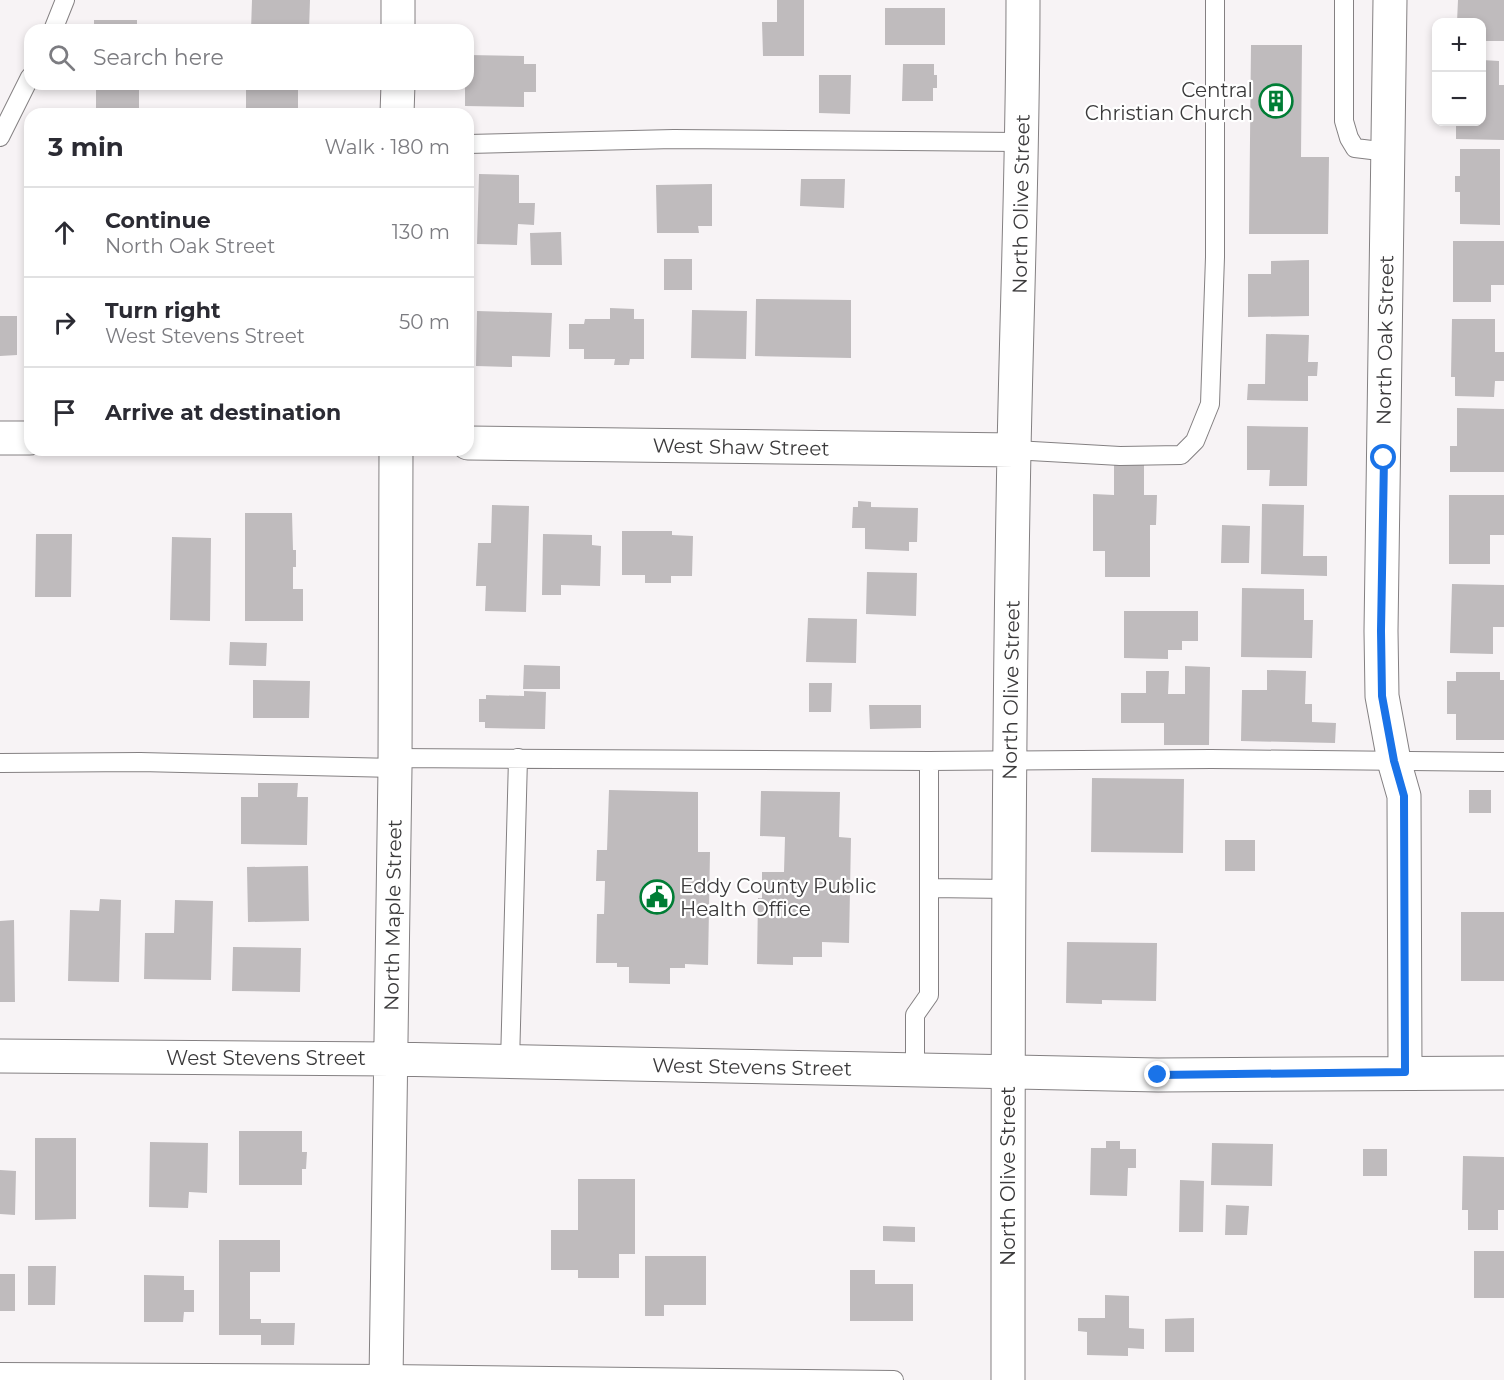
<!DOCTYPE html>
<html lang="en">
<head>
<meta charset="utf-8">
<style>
  :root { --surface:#fff; --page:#f7f7f7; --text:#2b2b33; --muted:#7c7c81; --line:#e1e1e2 }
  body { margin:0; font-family:Montserrat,sans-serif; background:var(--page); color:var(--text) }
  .controls { position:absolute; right:18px; top:18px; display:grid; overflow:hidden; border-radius:12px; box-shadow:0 3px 9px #0003 }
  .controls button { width:54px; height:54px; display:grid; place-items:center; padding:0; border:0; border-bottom:2px solid var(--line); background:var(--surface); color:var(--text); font:30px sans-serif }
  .stop { position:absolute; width:18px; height:18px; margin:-14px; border:4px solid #1a73e8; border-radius:50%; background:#fff }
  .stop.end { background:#1a73e8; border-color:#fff; box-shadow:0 2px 6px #0008 }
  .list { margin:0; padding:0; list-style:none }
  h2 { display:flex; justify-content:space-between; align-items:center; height:78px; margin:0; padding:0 24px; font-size:26px }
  h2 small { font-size:20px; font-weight:400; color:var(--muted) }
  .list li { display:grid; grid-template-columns:39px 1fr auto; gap:18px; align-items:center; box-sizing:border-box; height:90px; padding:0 24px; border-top:2px solid var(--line) }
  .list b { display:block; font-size:22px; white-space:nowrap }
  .list p { margin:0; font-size:20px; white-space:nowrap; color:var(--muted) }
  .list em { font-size:20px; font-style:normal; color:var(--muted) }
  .icon { flex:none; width:33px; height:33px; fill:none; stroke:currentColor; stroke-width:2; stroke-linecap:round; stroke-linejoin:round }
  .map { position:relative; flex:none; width:1504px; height:1380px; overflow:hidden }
  .search { position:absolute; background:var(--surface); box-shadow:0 3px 9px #0003; left:24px; top:24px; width:450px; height:66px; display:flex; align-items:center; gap:15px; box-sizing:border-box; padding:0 21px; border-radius:18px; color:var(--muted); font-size:22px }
  .panel { position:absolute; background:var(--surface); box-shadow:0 3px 9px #0003; left:24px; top:108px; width:450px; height:348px; border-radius:18px }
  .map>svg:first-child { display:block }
  .building { fill:#bfbbbd }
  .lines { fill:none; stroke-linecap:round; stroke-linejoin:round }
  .service-casing { stroke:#848082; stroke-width:20 }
  .minor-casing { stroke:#848082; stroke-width:35 }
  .service { stroke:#fff; stroke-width:18 }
  .minor { stroke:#fff; stroke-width:33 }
  .route { stroke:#1a73e8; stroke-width:8 }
  .labels { text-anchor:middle; stroke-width:4.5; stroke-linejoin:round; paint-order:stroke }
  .poi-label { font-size:20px; fill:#3b3a3b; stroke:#fff; text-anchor:end }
  .street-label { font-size:20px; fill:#3b3a3b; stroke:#fff }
</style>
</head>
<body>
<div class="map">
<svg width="1504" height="1380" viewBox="0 0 1504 1380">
  <rect width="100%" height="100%" fill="#f7f3f5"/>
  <path class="building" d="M252,0H310L309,30H251Z
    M777,0H804V56H763L762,22H777Z
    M1458,0H1504V41H1482V22H1457Z
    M885,8H945V45H885Z
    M94,20H137V30H94Z
    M1251,45H1302L1301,157H1329L1328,234H1249Z
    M468,55L524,56V64H536V92H524V107L465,106V84H468Z
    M1482,60L1499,61V85H1504V140L1456,139V122H1482Z
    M903,64H934V75H937V88H933V101H902Z
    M819,75H851L850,114L819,113Z
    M246,84H298V114H246Z
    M96,89L139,90V114H96Z
    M1460,149H1500V225L1460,224V192H1455V176H1460Z
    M479,174L519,175V203H535L534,225L518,224L517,245L477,244Z
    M801,179H845L844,208L800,206Z
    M712,184V226H698L699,233H657L656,185Z
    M561,232L562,265H531L530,233Z
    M1453,241H1504V285H1491V302H1453Z
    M664,259H692V290H664Z
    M1309,260V316L1248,317V274H1271V261Z
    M756,299L851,300V358L755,356Z
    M610,308L634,309V319H644V359H630L629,365H614L615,359H584V349H569V324H584L585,319H610Z
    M692,310L747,311L746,359L691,358Z
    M477,311L552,313L550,357L512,356V367L476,366Z
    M0,316H17V355L0,356Z
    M1452,319H1495V352H1504V381H1495L1494,397L1455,396V377H1451Z
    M1266,334L1309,335L1308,362H1318L1317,376H1308V401L1247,400L1248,384H1265Z
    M1457,408L1504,409V472H1450V446H1457Z
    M1247,426L1308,427L1307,486H1269L1270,470H1247Z
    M1114,464H1144V495H1157L1156,525H1150V577H1105V551H1093V494L1114,495Z
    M1449,495H1504V535H1490V564H1449Z
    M858,501L871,502V507L918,508L917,542H909V551L865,549V528H852L853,507H858Z
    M1262,504L1304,505L1303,556H1327V576L1261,574Z
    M492,505L529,506L526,612L485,611L486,586H476L478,543H491Z
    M245,513H292L293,550H296V567H293V589H303V621H245Z
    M1222,525L1250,526L1249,563H1221Z
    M622,531H672V535L693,536L692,576H671V583H645V575H622Z
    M36,534H72L71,597H35Z
    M543,534L592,535V545L601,546L600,586L561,585V595H542Z
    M172,537L211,538L210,621L170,620Z
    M867,572L917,573L916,616L866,614Z
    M1452,584L1504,585V627H1493V654L1450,653Z
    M1242,588L1304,589V620H1313L1312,658L1241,657Z
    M1124,611H1198V641H1182V650H1168V659L1124,658Z
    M808,618L857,619L856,663L806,662Z
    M230,642L267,643L266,666L229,665Z
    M524,665L560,666V689H523Z
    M1185,666L1210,667L1209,745H1164V723H1121V693H1146V671H1169L1168,694H1185Z
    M1267,670L1306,671L1305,704H1312V722L1336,723L1335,743L1241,741L1242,690H1267Z
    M1456,672H1500V680H1504V740H1456V714H1447V681H1456Z
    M253,680L310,681L309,718H253Z
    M809,683H832L831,712H809Z
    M524,691L546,692L545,729L485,728V722H479V699H486V695L524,696Z
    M869,705H921V728L870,729Z
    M1092,778L1184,779L1183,853L1091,852Z
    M258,783H298L297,797H308L307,845L241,844V797H258Z
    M609,790L698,792V852H710L708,965L685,964V968H670V984L629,983V967H617V963H596L597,914H604L605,881H596L597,850H607Z
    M1469,790H1491V813H1469Z
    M761,791L840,792L839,837L851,838L849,943L822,942V957H793V965L757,964L758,898H762V872H784L785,837L760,836Z
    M1225,840H1255V871H1225Z
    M308,866L309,921L248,922L247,867Z
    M100,899L121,900L119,982L68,981L70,910L99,911Z
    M175,900L213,901L211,980L144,979L145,933H174Z
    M1461,912H1504V981H1461Z
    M14,920L15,1002H0V921Z
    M1067,942L1157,943L1156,1001L1102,1000V1004L1066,1003Z
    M233,947L301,948L300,992L232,991Z
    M239,1131H302V1152H307L306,1169H302V1185H239Z
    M35,1138H76V1219L35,1220Z
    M1106,1141H1120V1149H1136V1168H1128L1127,1196L1090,1195L1091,1148H1106Z
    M150,1142L208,1143L207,1193L189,1192L188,1208L149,1207Z
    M1212,1143L1273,1144L1272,1186L1211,1185Z
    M1363,1149H1387V1176H1363Z
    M1463,1156L1504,1157V1210H1498V1230H1468V1210H1462Z
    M0,1170L16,1171L15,1215L0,1214Z
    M578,1179H635V1254H619V1278H578V1270H551V1230H578Z
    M1180,1180L1204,1181L1203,1232H1179Z
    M1226,1205L1249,1206L1247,1235H1225Z
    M883,1226L915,1227V1242L883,1241Z
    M219,1240H280V1272H250V1319H261V1323H295L294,1345H261V1335H219Z
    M1474,1251H1504V1298H1474Z
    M645,1256H706V1305H664V1316H645Z
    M28,1266H56L55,1305H28Z
    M850,1270H875V1284H913V1321H850Z
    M0,1274H15V1311H0Z
    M144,1275L184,1276V1290H194V1312H184L183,1322H144Z
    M1105,1295L1129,1296V1328L1144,1329V1349L1128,1348V1356L1087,1355V1332L1078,1331V1318H1105Z
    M1194,1318V1352H1165V1319Z"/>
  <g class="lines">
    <defs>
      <path id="service" d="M1344,0V121L1349,138L1355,148L1388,152
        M53,30L65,0
        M0,137L30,77
        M468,144L674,139L1023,142
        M1014,450L1120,456L1181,455L1195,441L1210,404L1215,257V0
        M395,758L929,761L1211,759L1504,762
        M0,763L140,762L395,768
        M929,888L1009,889
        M510,1063L518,758
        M915,1069V1015L929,995V761
        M0,1372L387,1374L894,1380"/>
      <path id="minor" d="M1390,0L1381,631L1382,696L1394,761L1404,796L1405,1072
        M398,30V0
        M397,114L398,84
        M0,438H30
        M468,443L1014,450
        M0,1056L391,1059L1158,1075L1504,1073
        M386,1380L395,768L396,450
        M1008,1380C1008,1070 1008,760 1014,451C1017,300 1023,150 1023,0"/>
    </defs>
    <use href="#service" class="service-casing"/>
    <use href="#minor" class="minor-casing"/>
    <use href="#service" class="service"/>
    <use href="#minor" class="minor"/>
  </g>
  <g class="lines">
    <path class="route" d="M1158,1075L1405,1072L1404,796L1394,761L1382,696L1381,631L1384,458"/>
  </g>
  <defs>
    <symbol id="building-ring" viewBox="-11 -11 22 22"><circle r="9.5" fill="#fff" stroke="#007d35" stroke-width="1.5"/><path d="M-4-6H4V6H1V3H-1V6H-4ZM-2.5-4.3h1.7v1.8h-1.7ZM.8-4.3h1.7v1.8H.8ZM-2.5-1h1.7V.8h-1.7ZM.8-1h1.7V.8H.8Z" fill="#007d35"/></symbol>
    <symbol id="civic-ring" viewBox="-11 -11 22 22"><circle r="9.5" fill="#fff" stroke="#007d35" stroke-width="1.5"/><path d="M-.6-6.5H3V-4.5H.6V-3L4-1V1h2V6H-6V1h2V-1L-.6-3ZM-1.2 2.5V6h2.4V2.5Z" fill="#007d35"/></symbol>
  </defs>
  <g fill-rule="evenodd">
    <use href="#building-ring" x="1257" y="82" width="38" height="38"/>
    <use href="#civic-ring" x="638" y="878" width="38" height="38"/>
  </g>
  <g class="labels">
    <g class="poi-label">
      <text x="1253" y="97">Central<tspan x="1253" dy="23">Christian Church</tspan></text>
      <text x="680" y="893" text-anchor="start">Eddy County Public<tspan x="680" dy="23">Health Office</tspan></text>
    </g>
    <g class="street-label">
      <text transform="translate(1021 204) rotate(-89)" y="7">North Olive Street</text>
      <text transform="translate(1385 340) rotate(-89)" y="7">North Oak Street</text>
      <text transform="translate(741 447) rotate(1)" y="7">West Shaw Street</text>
      <text transform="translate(1011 690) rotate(-89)" y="7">North Olive Street</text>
      <text transform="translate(393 915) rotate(-89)" y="7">North Maple Street</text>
      <text x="266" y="1065">West Stevens Street</text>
      <text transform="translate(752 1067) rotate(1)" y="7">West Stevens Street</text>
      <text transform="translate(1008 1176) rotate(-90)" y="7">North Olive Street</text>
    </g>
  </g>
</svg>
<div class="controls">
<button>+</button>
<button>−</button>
</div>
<div class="stop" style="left:1384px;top:458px"></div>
<div class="stop end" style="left:1158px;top:1075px"></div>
<div class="search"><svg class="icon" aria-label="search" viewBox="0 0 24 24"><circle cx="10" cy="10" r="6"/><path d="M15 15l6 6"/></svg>Search here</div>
<section class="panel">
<h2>3 min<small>Walk · 180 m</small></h2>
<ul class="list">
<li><svg class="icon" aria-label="ahead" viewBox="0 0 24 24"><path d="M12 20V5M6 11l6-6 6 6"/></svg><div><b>Continue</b><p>North Oak Street</p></div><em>130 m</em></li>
<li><svg class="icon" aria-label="right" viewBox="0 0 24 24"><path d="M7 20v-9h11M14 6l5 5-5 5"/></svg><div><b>Turn right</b><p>West Stevens Street</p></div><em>50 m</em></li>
<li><svg class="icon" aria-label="arrive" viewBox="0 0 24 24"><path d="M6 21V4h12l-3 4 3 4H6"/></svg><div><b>Arrive at destination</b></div></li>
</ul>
</section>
</div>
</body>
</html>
